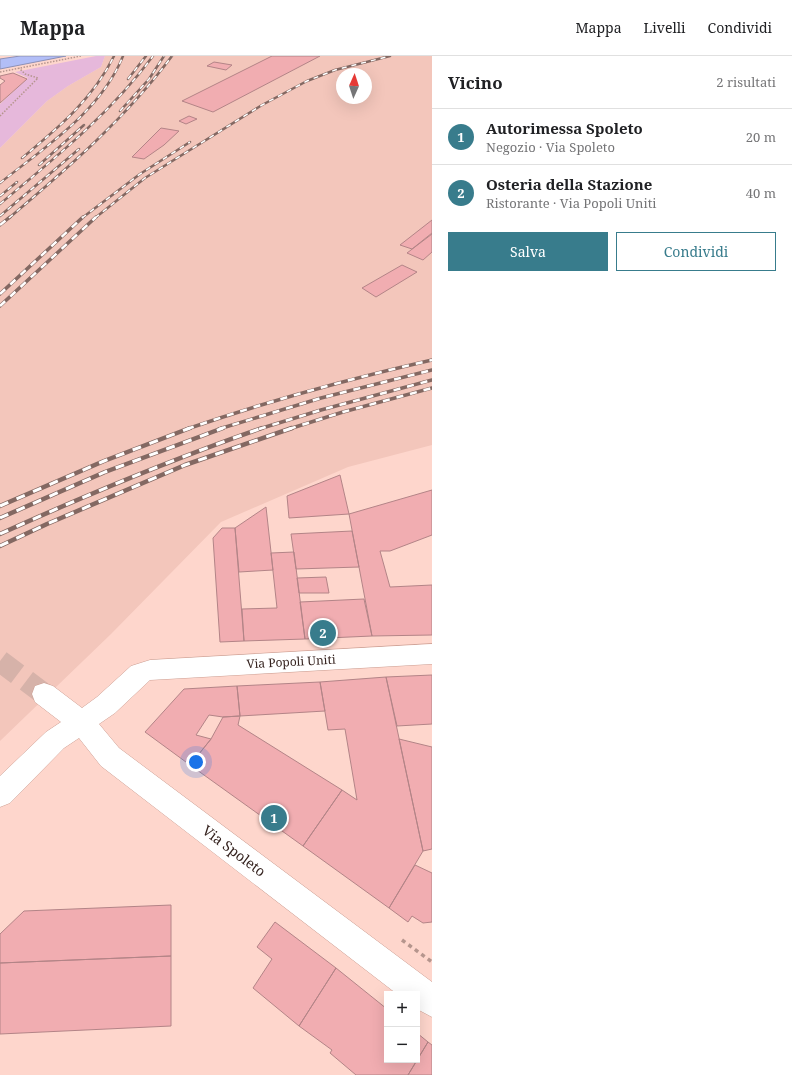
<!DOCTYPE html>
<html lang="it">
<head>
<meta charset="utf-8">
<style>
  :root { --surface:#fff; --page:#f6f6f6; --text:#202124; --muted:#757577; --line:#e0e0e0; --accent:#387c8c }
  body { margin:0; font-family:"Noto Serif",serif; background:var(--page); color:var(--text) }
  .controls { position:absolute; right:12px; bottom:12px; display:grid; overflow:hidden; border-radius:0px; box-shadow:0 4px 16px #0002 }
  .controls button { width:36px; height:36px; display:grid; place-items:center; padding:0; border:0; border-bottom:1px solid var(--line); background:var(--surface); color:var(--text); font:20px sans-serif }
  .compass { position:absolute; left:336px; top:12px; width:36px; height:36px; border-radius:50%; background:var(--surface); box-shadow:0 4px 16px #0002; rotate:3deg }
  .you { position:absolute; left:196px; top:706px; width:14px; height:14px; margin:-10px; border:3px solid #fff; border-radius:50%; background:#1a73e8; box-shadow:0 0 0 6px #1a73e833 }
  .badge { display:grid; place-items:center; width:26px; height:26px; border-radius:50%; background:var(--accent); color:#fff; font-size:13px; font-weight:700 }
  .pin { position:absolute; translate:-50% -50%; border:2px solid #fff; box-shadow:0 1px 4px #0006 }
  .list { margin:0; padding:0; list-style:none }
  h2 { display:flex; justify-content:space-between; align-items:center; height:52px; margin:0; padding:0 16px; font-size:17px }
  h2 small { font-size:13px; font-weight:400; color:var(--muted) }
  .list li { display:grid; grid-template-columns:26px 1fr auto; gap:12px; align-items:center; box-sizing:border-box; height:56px; padding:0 16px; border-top:1px solid var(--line) }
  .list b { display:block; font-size:15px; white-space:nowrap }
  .list p { margin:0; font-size:13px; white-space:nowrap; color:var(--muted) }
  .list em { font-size:13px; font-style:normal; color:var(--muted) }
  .actions { display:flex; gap:8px; padding:12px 16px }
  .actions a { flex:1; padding:9px 0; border:1px solid var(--accent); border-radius:0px; text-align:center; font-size:14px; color:var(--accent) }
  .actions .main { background:var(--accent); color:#fff }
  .map { position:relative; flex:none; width:432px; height:1019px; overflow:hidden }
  header { display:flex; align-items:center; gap:24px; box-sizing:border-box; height:56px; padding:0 20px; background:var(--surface); border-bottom:1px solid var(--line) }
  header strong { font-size:19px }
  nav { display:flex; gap:22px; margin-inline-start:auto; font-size:14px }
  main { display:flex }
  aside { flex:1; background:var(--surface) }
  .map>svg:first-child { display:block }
  .built { fill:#f3c6bb; fill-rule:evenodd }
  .green { fill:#e6b8db }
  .water { fill:#b2bef7; stroke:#8c90b6 }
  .building { fill:#f1adb1; stroke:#b38487 }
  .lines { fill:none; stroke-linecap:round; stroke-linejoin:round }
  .minor-tunnel { stroke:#d6b2a9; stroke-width:22; stroke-dasharray:22 11; stroke-linecap:butt }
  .minor-casing { stroke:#cc9e92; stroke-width:1 }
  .path-far1 { stroke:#b5958d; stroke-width:1.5; stroke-dasharray:1.5 1.5; stroke-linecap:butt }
  .path { stroke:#b5958d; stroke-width:3.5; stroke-dasharray:4 4; stroke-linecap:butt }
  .minor { fill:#fff; fill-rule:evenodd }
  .rail-far2-casing { stroke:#836862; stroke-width:2.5 }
  .rail-far1-casing { stroke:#836862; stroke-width:3.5 }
  .rail-casing { stroke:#836862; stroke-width:4.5 }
  .rail-far2 { stroke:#fff; stroke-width:1.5; stroke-dasharray:5; stroke-linecap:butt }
  .rail-far1 { stroke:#fff; stroke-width:2.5; stroke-dasharray:7; stroke-linecap:butt }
  .rail { stroke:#fff; stroke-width:3; stroke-dasharray:9; stroke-linecap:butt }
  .labels { text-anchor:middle; stroke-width:3.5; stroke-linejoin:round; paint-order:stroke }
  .street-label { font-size:12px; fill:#35231f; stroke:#fff }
  .near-street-label { font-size:14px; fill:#35231f; stroke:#fff }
</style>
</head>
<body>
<header>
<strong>Mappa</strong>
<nav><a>Mappa</a><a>Livelli</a><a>Condividi</a></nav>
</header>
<main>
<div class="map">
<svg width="432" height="1019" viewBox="0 0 432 1019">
  <rect width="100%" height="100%" fill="#fed6cc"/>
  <path class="built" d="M105,0H432V389L348,411L221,466L111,578L0,685V92L47,45L68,30L101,11ZM342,18H366V42H342Z"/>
  <path class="green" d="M96,0H105L101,11L68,30L47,45L0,92V48L28,22L15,16Z"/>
  <path class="water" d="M20,0H66L0,13V3Z"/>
  <path class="building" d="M272,0H320L213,56L182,45Z
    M214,6L232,9L226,14L207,10Z
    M13,17L27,23L0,47V29L5,25L0,22V20Z
    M189,60L197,63L186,68L179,65Z
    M161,72L179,75L164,89L144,103L132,101Z
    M432,164V177L412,193L400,189Z
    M432,178V196L423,204L407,197Z
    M402,209L417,216L376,241L362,232Z
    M340,419L349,458L289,462L287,440Z
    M432,434V479L390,495H380L390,531L432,529V579L372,580L349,458Z
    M266,451L273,514L239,516L235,472Z
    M222,472H235L244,585L220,586L213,482Z
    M352,475L359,511L296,513L291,478Z
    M294,496L305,583L244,585L242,553L277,552L271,497Z
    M326,521L329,537H299L297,522Z
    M364,543L372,580L305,583L300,546Z
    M432,619V668L397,670L386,621Z
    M386,621L423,795L389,852L303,790L342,734L357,744L345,673L328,674L320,626Z
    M320,626L325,655L240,660L237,630Z
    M237,630L240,660L223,661L209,659L196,679L211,683L190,709L145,676L184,633Z
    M240,660L238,669L342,734L303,790L190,709L211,683L223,661Z
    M399,683L432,691V793L423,795Z
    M415,809L432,817V866L423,867L412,860L408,866L389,852Z
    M171,849V900L0,907V878L24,855Z
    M275,866L336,912L299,970L253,932L272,903L257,891Z
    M171,900V970L0,978V907Z
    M336,912L387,953V1004H417V977L428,986L408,1019H356L330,997L332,994L299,970Z
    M428,986L432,989V1019H408Z"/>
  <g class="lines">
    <path class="minor-tunnel" d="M0,605L44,638"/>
    <defs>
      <path id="minor" d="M432,588V608L150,624L115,657L99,668L119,692L432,926V961L417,953V938H397L101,710L79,682L64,692L10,747L0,751V720L46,676L61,666L35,646L32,638L35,630L44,627L53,630L82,652L97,641L131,610L150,604Z"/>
    </defs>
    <use href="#minor" class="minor-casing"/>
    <path class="path-far1" d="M0,16L81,0
      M0,60L38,22L25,18L19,12"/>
    <path class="path" d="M402,884L432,906"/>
    <use href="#minor" class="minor"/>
    <defs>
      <path id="rail-far2" d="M128,23L146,0
        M120,55L149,23L164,0
        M22,102C58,72 93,43 114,0
        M39,109L84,69
        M0,127C45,91 101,55 123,0
        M0,140L17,126
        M0,148C55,102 110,58 153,0
        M0,160L79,93
        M9,162C68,112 126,62 172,0
        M82,162L140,118L190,86
        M95,162L145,122L262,49L307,25L335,14L390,0"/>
      <path id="rail-far1" d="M0,169L10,161
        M0,238L83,161
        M0,250L96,161
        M187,373C268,345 349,323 432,304
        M219,373L321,342L432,314
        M259,373L321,354L432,324
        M289,373L343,356L432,332"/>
      <path id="rail" d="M0,450L104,405L190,372
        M0,462L105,416L223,372
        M0,478C86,439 173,403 262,372
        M0,490L47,468L185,409L292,372"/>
    </defs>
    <use href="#rail-far2" class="rail-far2-casing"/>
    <use href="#rail-far1" class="rail-far1-casing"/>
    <use href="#rail" class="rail-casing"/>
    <use href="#rail-far2" class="rail-far2"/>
    <use href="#rail-far1" class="rail-far1"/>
    <use href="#rail" class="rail"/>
  </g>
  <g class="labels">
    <g class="street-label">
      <text transform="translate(291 606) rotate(-3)" y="4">Via Popoli Uniti</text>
    </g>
    <g class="near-street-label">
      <text transform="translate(234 795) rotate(37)" y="5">Via Spoleto</text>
    </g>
  </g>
</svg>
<div class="controls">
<button>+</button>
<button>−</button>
</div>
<svg class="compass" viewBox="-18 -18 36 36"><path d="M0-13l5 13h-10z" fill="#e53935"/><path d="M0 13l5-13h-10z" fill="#757577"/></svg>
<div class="you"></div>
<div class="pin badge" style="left:274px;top:762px">1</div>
<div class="pin badge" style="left:323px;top:577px">2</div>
</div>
<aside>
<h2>Vicino<small>2 risultati</small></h2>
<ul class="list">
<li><span class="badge">1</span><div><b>Autorimessa Spoleto</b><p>Negozio · Via Spoleto</p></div><em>20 m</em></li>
<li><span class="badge">2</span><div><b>Osteria della Stazione</b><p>Ristorante · Via Popoli Uniti</p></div><em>40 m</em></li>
</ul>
<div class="actions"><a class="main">Salva</a><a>Condividi</a></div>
</aside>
</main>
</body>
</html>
